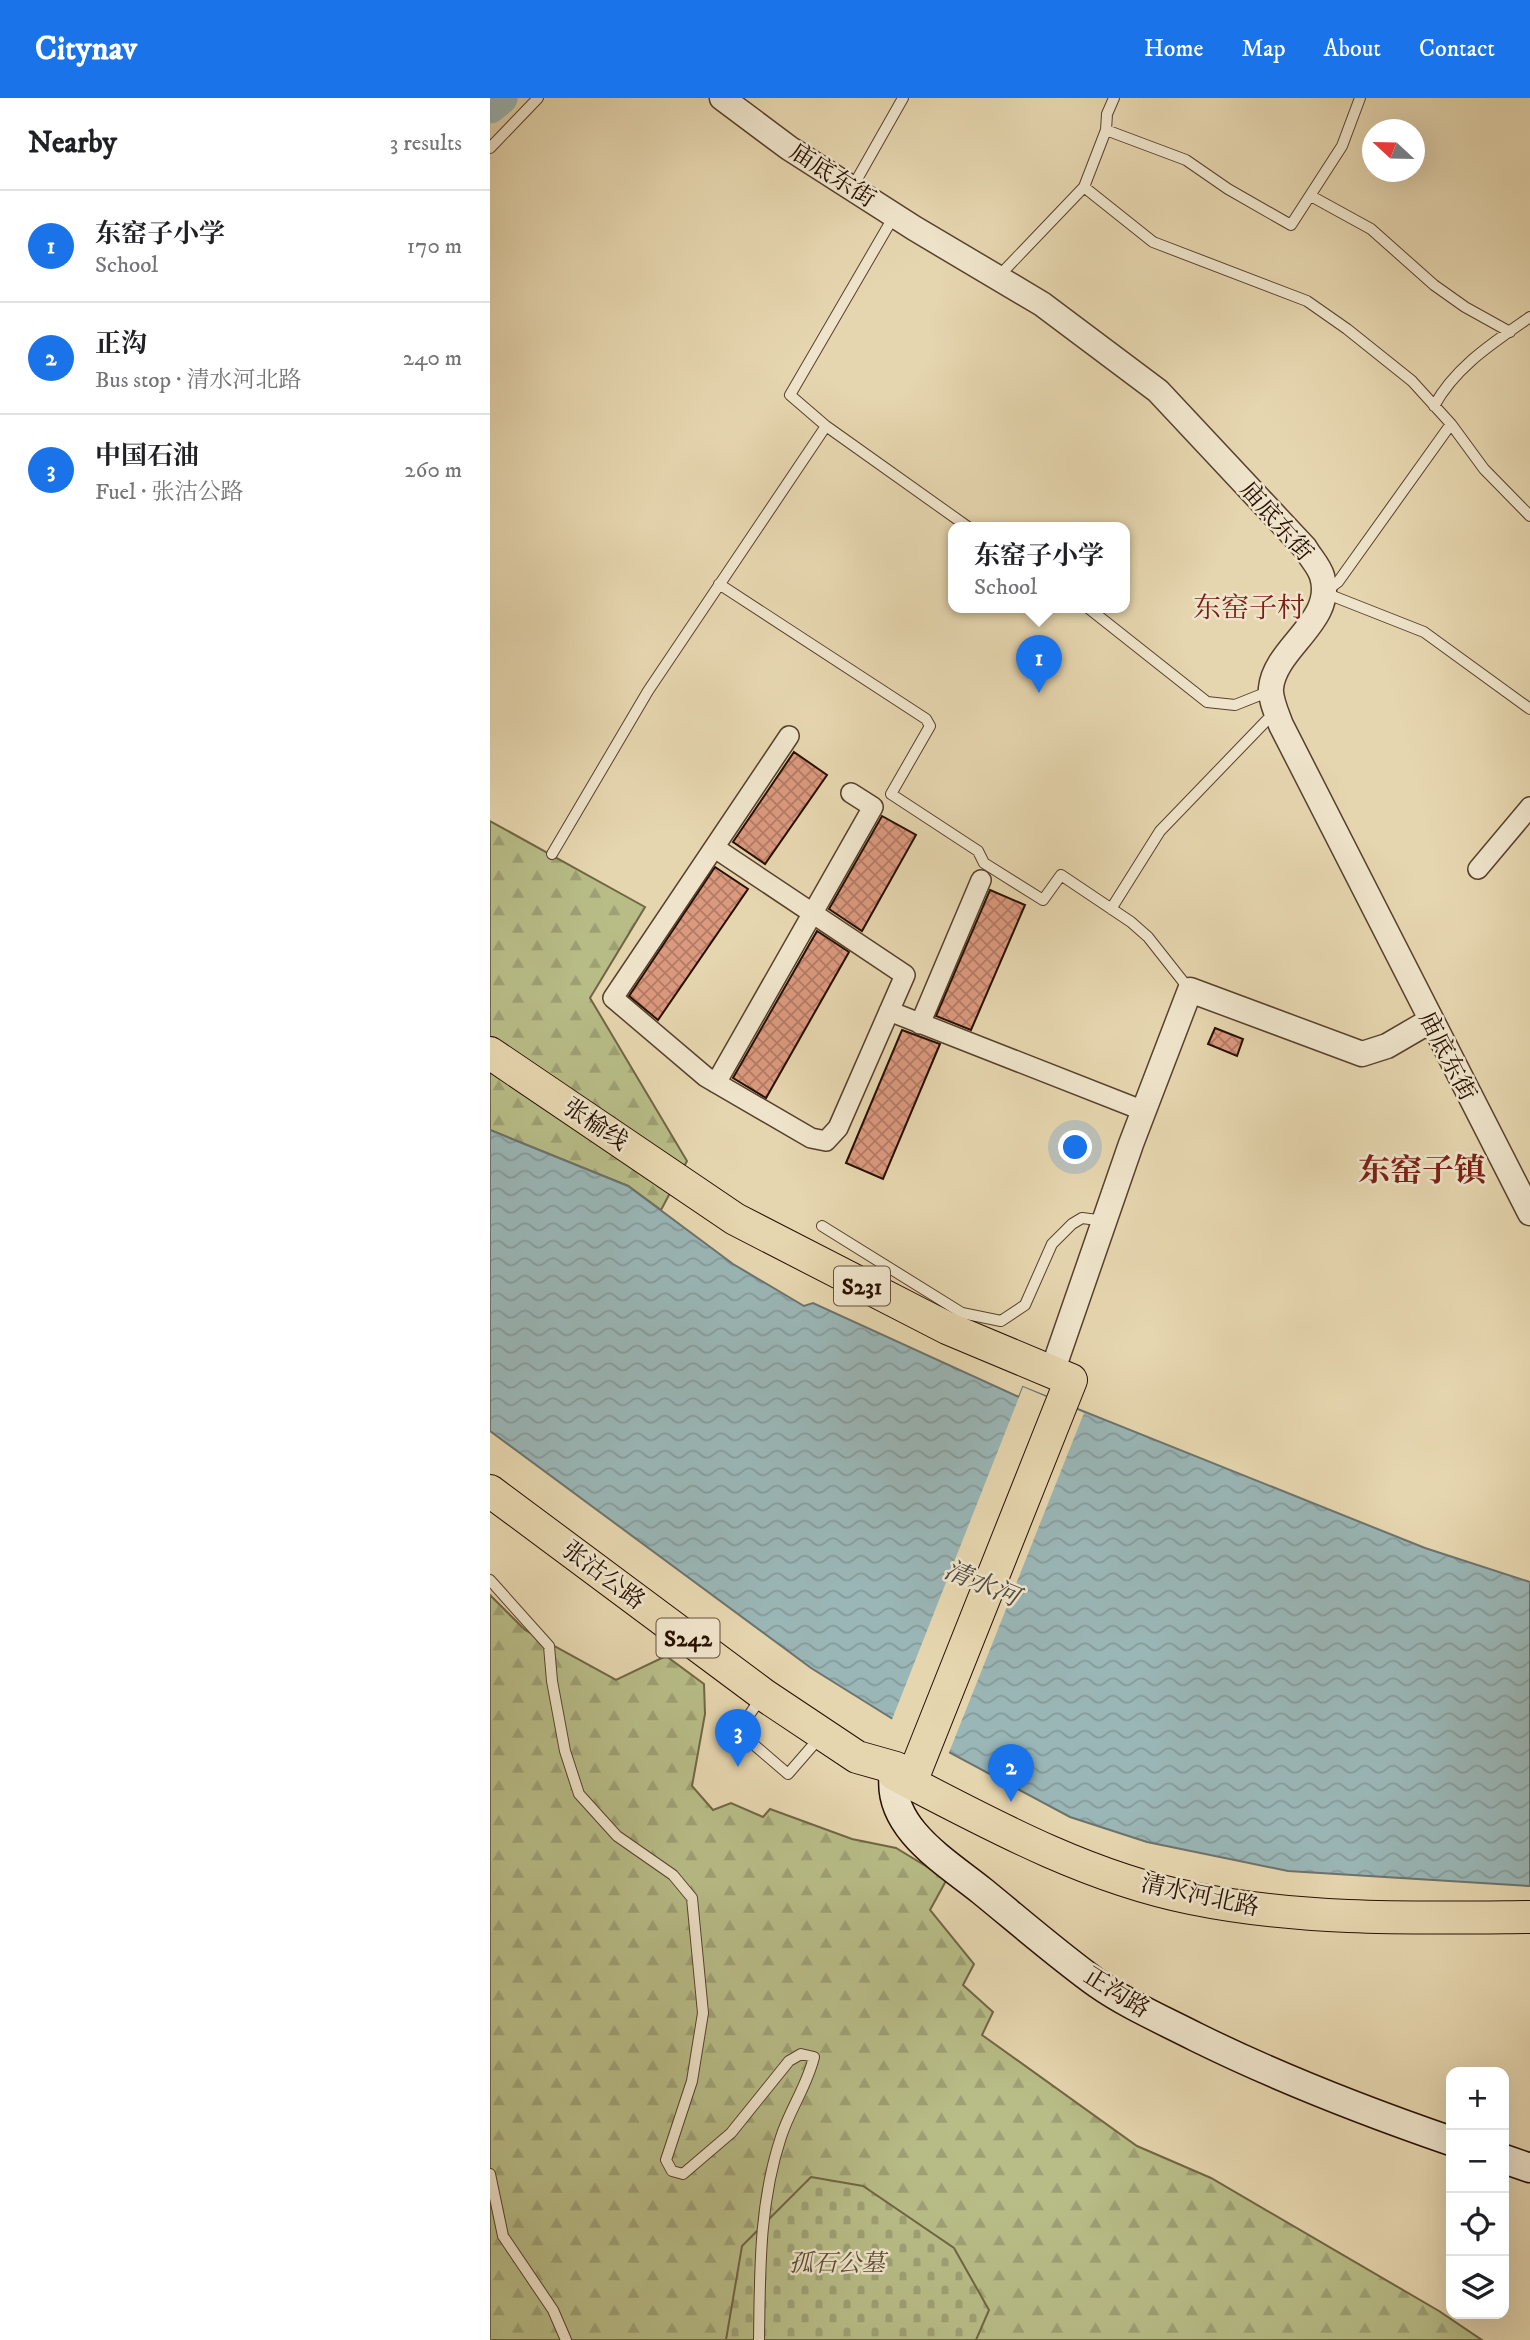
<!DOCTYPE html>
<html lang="en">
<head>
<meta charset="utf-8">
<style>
  :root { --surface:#fff; --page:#f2f2f2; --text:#202124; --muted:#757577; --line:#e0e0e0; --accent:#1a73e8 }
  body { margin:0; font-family:"IM FELL DW Pica","Noto Serif SC",serif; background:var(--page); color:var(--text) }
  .controls { position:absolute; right:21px; bottom:21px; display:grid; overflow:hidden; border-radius:14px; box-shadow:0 7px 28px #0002 }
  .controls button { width:63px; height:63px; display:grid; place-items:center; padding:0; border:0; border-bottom:2px solid var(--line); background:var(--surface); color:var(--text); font:35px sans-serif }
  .compass { position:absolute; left:872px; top:21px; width:63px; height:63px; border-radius:50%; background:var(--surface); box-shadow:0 7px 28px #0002; rotate:292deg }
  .you { position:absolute; left:586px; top:1050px; width:24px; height:24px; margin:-18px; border:5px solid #fff; border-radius:50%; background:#1a73e8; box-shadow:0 0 0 10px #1a73e833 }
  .badge { display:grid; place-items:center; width:46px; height:46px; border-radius:50%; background:var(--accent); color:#fff; font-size:23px; font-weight:700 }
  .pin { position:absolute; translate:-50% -58px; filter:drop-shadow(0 2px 4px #0008) }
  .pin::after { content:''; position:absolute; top:37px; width:24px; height:21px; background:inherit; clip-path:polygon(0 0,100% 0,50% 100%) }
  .popup { position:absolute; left:458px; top:424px; width:182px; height:91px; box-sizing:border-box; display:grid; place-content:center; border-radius:14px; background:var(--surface); filter:drop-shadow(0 2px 5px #0005); font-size:23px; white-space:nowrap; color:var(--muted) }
  .popup b { font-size:26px; color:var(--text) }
  .popup::after { content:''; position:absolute; left:50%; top:100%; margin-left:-14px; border:14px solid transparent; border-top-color:var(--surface) }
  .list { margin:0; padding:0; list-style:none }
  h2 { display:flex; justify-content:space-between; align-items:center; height:91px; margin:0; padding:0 28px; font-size:30px }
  h2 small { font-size:23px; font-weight:400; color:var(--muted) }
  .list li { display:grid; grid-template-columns:46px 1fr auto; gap:21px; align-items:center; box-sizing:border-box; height:112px; padding:0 28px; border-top:2px solid var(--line) }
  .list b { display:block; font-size:26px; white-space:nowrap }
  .list p { margin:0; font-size:23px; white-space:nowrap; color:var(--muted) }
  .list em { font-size:23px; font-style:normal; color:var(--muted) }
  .icon { flex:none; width:38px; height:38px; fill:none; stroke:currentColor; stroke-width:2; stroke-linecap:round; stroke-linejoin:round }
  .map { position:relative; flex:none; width:1040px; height:2242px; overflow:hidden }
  header { display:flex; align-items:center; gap:42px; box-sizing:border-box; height:98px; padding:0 35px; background:var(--accent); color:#fff }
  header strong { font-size:33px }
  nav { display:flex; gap:38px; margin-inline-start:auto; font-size:24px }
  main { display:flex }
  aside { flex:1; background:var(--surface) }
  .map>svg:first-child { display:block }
  .forest { fill:url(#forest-firs); stroke:#706644; stroke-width:2 }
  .cemetery { fill:url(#cemetery-stones); stroke:#706644; stroke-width:2 }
  .water { fill:url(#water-waves); stroke:#6c736d; stroke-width:2 }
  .pier { fill:#e6d6af }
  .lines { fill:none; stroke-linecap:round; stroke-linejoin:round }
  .river { stroke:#9ab6b6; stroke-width:33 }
  .building { fill:url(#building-cross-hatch); stroke:#270f00; stroke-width:2 }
  .service-casing { stroke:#57412c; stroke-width:12 }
  .minor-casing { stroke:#57412c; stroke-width:22 }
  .tertiary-casing { stroke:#57412c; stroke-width:27 }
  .secondary-casing { stroke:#270f00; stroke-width:31 }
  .primary-casing { stroke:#270f00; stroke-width:34 }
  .service { stroke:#efe4cb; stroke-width:10 }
  .minor { stroke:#efe4cb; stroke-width:19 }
  .tertiary { stroke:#efe4cb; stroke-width:24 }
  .secondary { stroke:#efe4cb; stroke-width:28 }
  .primary { stroke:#e6d6af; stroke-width:32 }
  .labels { text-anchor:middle; stroke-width:5; stroke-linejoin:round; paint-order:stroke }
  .shield { fill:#efe4cb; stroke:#634f3d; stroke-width:2 }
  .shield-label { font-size:23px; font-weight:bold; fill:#270f00 }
  .street-label { font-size:24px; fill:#270f00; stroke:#efe4cb }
  .park-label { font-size:24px; font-style:italic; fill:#5a4c30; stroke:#efe4cb }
  .water-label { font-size:26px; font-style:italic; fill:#4f4940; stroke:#efe4cb }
  .quarter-label { font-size:28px; fill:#7a1f14; stroke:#efe4cb }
  .district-label { font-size:32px; font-weight:bold; fill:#7a1f14; stroke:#efe4cb }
</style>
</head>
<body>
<header>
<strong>Citynav</strong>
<nav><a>Home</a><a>Map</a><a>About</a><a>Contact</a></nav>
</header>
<main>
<aside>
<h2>Nearby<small>3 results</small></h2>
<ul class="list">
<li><span class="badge">1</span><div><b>东窑子小学</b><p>School</p></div><em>170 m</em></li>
<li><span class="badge">2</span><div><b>正沟</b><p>Bus stop · 清水河北路</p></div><em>240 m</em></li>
<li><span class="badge">3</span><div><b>中国石油</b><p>Fuel · 张沽公路</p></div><em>260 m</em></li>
</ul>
</aside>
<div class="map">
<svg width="1040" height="2242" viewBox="0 0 1040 2242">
  <defs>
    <pattern id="forest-firs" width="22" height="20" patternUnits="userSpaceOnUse" patternTransform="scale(1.75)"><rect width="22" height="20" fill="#b8bd88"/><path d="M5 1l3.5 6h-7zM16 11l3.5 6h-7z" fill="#9ea174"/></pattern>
    <pattern id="cemetery-stones" width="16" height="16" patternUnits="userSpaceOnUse" patternTransform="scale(1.75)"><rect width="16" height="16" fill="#b8bd88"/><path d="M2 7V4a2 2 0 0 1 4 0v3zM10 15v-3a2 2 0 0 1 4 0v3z" fill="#9ea174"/></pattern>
    <pattern id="water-waves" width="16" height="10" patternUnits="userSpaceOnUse" patternTransform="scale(1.75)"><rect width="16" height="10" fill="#9ab6b6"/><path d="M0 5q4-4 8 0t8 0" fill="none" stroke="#859b9b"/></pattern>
    <pattern id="building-cross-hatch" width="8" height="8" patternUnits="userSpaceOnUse" patternTransform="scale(1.75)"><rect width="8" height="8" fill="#db997e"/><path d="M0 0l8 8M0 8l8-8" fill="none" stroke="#b27b65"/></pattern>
  </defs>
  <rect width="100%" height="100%" fill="#e6d6af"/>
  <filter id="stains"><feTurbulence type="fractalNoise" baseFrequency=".00286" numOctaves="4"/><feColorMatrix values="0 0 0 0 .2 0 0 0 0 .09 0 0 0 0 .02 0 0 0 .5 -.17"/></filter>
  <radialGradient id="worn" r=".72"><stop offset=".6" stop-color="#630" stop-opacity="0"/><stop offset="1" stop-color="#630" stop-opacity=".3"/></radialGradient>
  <path class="forest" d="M0,723L155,809L100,900L197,1063L171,1112L138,1088L0,1032Z
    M0,1497L35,1532L126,1582L176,1558L214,1586L215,1616L202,1688L223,1712L241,1705L273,1719L280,1711L362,1741L406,1750L457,1781L440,1812L484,1866L473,1887L503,1914L492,1937L647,2048L721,2080L949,2213L992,2242H0Z"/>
  <path class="cemetery" d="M321,2079L373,2088L464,2150L499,2212L486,2242H236L252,2148Z"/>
  <path class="water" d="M0,1032L138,1088L243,1166L314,1208L323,1205L529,1299L533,1289L935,1450L1040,1484V1788L798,1773L657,1744L580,1719L438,1643L321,1570L0,1333Z"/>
  <path class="pier" d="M533,1289L594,1315L458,1657L401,1624Z"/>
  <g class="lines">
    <path class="river" d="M0,9L11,0"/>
  </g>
  <path class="building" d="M304,654L337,677L275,766L243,744Z
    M392,718L426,737L372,833L339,811Z
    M225,769L258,791L168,922L139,898Z
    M500,792L535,807L481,932L446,918Z
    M327,833L359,854L276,1000L243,980Z
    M725,930L753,941L747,958L718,946Z
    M412,932L450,946L393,1081L356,1065Z"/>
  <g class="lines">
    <defs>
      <path id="service" d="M616,32L696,62L738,91L801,127L852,48L870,0
        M0,50L48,0
        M594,89L663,144L817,203L857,231L922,283L961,326L994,371L1040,418
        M362,90L413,0
        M821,98L881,131L944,187L975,209L1020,234
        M508,179L594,89L616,32L617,16L624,0
        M944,308C966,268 1003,245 1040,219
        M336,328L478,429
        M229,486L436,621L440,628L401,696L488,753L494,765L553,802L571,777L641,824L658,839L699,891
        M836,493L848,484L961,326
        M835,495L934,534L1040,611
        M597,509L717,604L745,607L780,593
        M62,756L158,593L336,328L300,297L404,118
        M621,811L670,733L777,622L787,616
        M332,1128L472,1215L511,1223L535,1207L562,1146L582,1126L592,1120L615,1123
        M0,1482L59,1548L62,1583L75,1653L89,1696L127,1738L183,1777L202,1800L213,1915L202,1983L176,2062L182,2073L193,2076L241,2035L299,1963L311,1956L324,1959C317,1988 300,2011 291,2039C269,2105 270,2173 269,2242
        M271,1600L248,1633L298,1676L331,1638
        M0,2076L13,2138L63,2212L76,2242"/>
      <path id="minor" d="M225,750L415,877L348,1030L336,1043L321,1040L216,979L123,900L299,638
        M988,771L1040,709
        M399,913L654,1013
        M430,926L491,782
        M226,985L383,709L361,695"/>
      <path id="tertiary" d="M232,0L299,50L424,130L552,206L668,293L815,450C820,459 829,468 832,478C846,523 785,549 781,590C780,601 787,616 791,627L1040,1115
        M562,1274L641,1046L700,892L872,956L897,948L940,923"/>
      <path id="secondary" d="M404,1676C396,1729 456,1764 492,1793C530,1824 568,1857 608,1886C638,1907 673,1922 706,1939C789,1980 874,2013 961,2043
        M1014,2061L1040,2070"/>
      <path id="primary" d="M0,955L245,1121L457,1230L581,1282L421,1684
        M0,1393L274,1597L367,1659L406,1670
        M404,1676C498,1725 596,1779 701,1800C813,1823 927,1820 1040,1819"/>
    </defs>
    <use href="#service" class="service-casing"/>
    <use href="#minor" class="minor-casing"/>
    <use href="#tertiary" class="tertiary-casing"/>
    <use href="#secondary" class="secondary-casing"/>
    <use href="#primary" class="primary-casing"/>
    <use href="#service" class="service"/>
    <use href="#minor" class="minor"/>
    <use href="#tertiary" class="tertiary"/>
    <use href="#secondary" class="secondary"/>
    <use href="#primary" class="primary"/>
  </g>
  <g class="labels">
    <g class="shield">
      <rect x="344" y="1168.5" width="56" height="39" rx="5"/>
      <rect x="166.5" y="1520.5" width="63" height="39" rx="5"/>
    </g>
    <g class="shield-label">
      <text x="372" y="1196">S231</text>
      <text x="198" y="1548">S242</text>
    </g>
    <g class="street-label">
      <text transform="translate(343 77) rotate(33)" y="8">庙底东街</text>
      <text transform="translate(787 423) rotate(49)" y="8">庙底东街</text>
      <text transform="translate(958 958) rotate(63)" y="8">庙底东街</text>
      <text transform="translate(106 1026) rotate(34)" y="8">张榆线</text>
      <text transform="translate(114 1477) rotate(37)" y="8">张沽公路</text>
      <text transform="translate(710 1797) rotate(12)" y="8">清水河北路</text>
      <text transform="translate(627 1894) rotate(32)" y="8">正沟路</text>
    </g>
    <g class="park-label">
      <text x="347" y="2173">孤石公墓</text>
    </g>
    <g class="water-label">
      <text transform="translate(492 1485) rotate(23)" y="9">清水河</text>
    </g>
    <g class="quarter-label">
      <text x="759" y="519">东窑子村</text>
    </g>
    <g class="district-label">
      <text x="932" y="1083">东窑子镇</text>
    </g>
  </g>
  <rect width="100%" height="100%" filter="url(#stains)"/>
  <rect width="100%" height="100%" fill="url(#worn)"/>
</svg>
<div class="controls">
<button>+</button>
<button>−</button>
<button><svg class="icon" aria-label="locate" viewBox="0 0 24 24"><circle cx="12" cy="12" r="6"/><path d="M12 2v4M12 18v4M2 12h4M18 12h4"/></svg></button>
<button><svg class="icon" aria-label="layers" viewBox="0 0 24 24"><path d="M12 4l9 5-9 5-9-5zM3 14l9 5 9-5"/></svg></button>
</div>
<svg class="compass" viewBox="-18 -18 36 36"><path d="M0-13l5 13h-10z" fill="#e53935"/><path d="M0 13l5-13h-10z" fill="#757577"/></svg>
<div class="you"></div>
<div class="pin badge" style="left:549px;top:595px">1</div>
<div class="popup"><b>东窑子小学</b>School</div>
<div class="pin badge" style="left:521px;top:1704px">2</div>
<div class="pin badge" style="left:248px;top:1669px">3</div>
</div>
</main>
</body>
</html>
